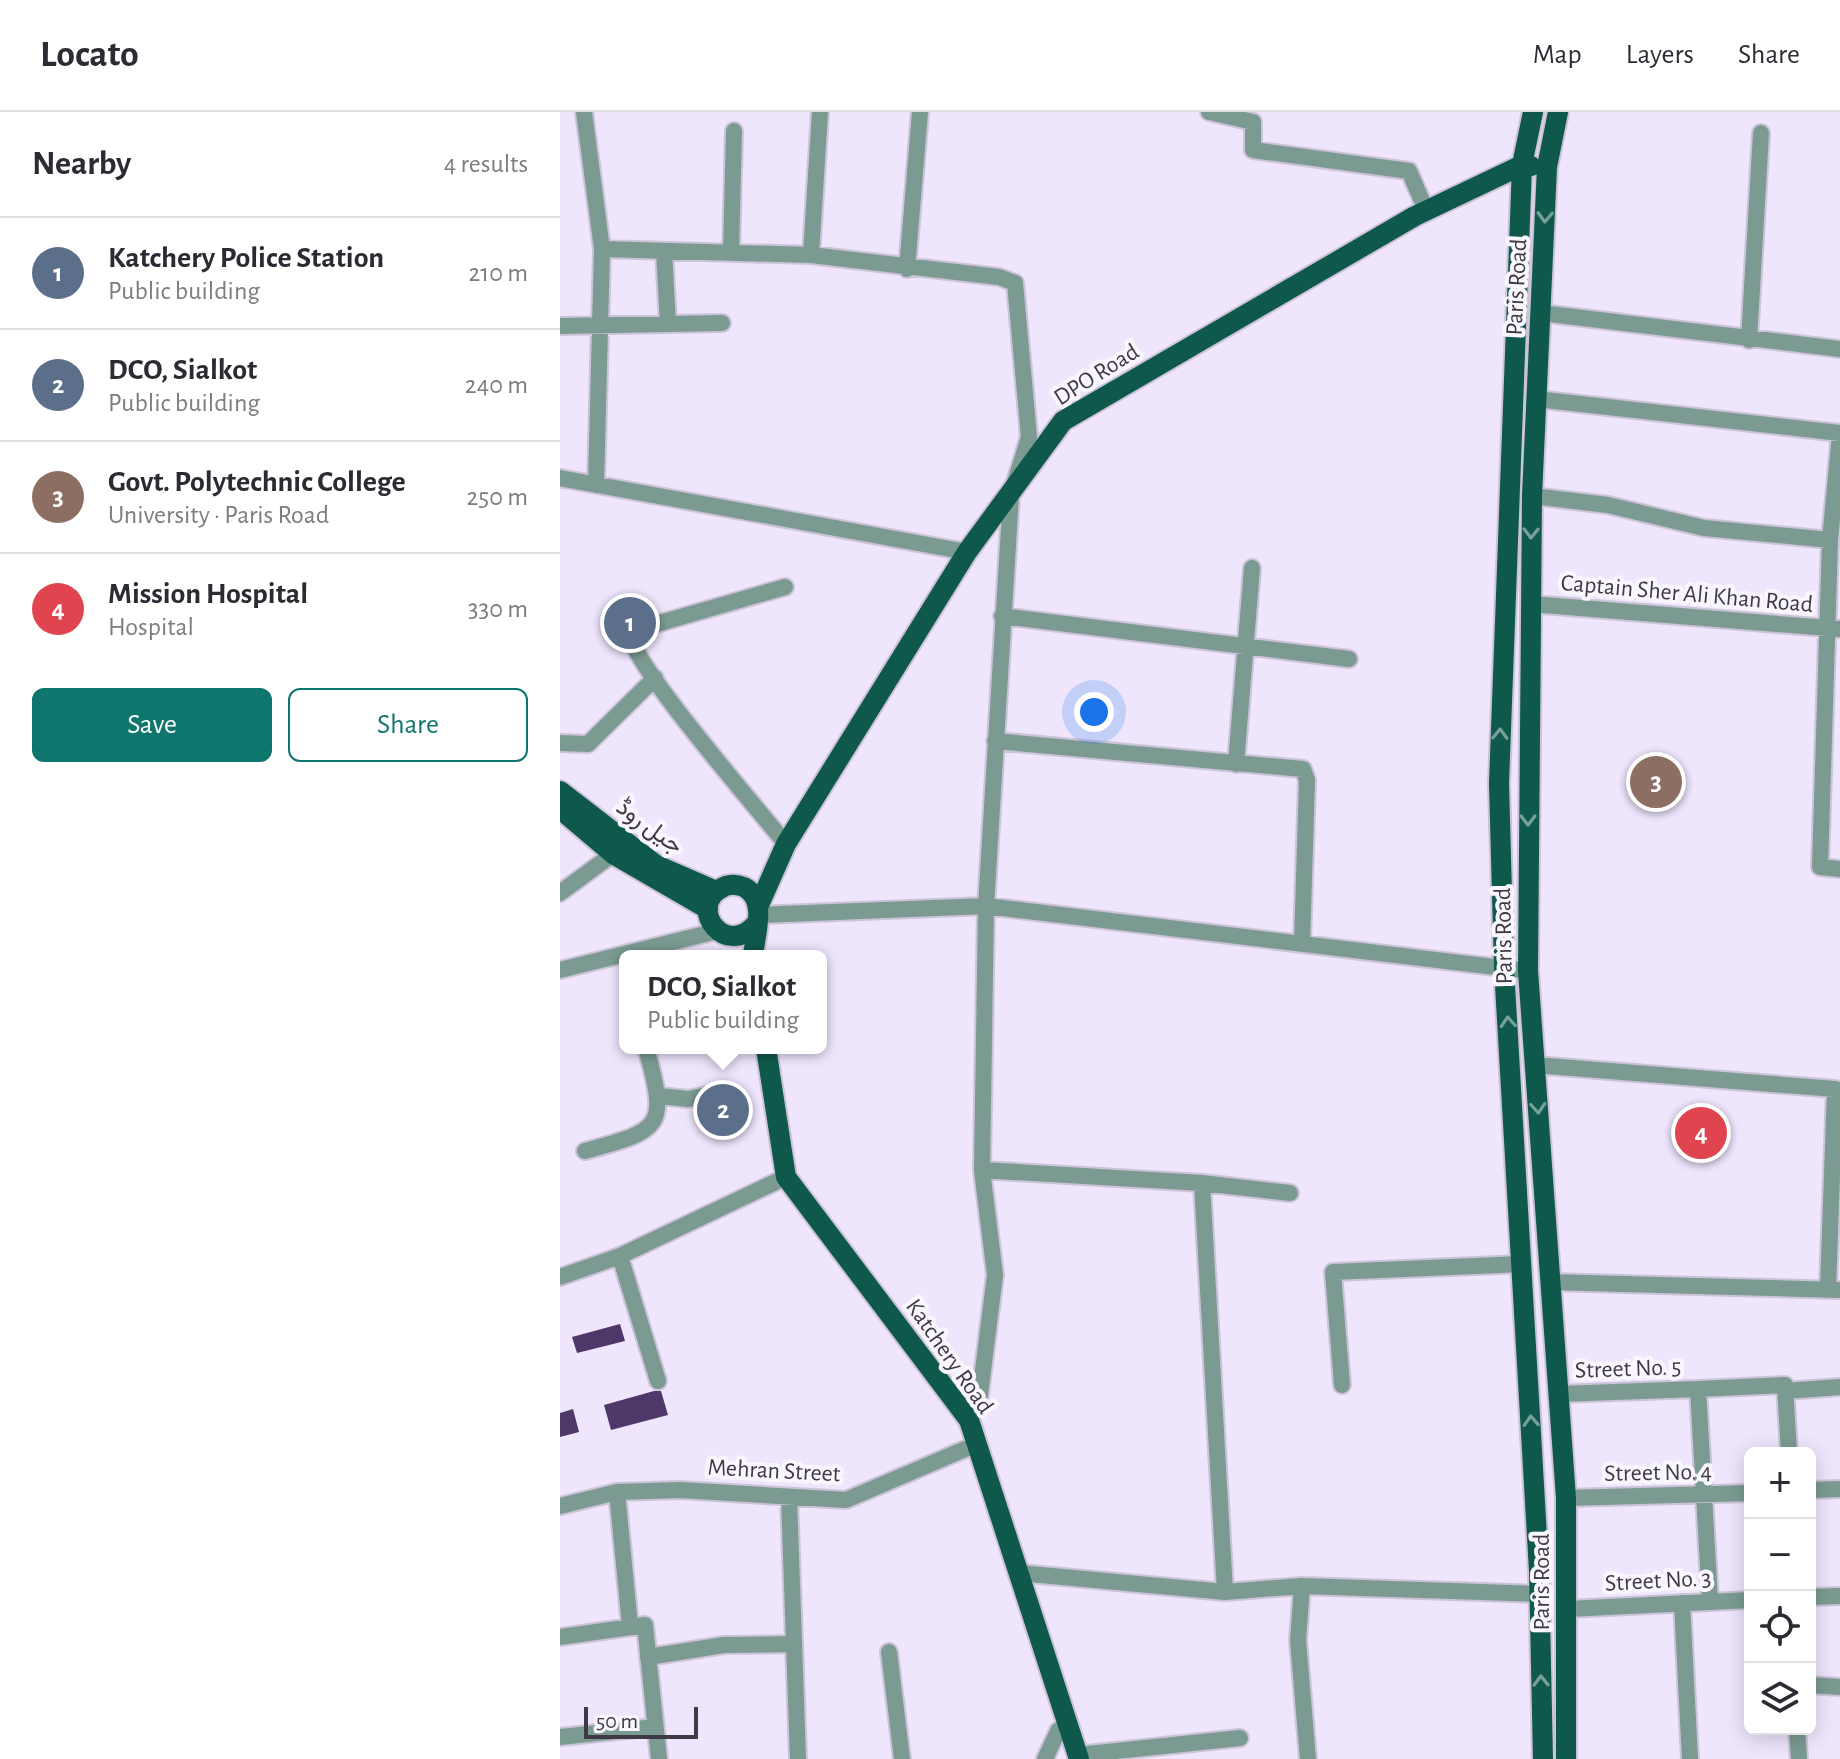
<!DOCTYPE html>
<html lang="en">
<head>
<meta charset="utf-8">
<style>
  :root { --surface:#fff; --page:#f7f7f7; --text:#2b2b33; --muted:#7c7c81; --line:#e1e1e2; --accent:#0f766e }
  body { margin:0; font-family:"Alegreya Sans",Vazirmatn,sans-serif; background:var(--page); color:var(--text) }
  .controls { position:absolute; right:24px; bottom:24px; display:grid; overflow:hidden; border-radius:12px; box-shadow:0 4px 20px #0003 }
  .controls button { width:72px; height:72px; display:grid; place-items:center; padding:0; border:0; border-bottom:2px solid var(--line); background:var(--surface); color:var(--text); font:40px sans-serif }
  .scale { position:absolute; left:24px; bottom:20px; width:114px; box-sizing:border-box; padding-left:8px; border:4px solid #3e3944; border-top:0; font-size:22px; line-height:28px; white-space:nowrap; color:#3e3944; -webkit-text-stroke:6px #f9f7fd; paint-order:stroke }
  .you { position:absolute; left:534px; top:600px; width:28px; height:28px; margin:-20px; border:6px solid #fff; border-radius:50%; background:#1a73e8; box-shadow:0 0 0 12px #1a73e833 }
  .badge { display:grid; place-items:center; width:52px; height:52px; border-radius:50%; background:var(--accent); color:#fff; font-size:26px; font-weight:700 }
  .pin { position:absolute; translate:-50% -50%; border:4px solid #fff; box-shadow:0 2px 8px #0006 }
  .popup { position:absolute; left:59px; top:838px; width:208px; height:104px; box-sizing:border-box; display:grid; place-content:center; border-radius:12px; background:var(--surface); filter:drop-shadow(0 2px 6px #0005); font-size:26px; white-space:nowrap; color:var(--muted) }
  .popup b { font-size:30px; color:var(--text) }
  .popup::after { content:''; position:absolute; left:50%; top:100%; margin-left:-16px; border:16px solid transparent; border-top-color:var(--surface) }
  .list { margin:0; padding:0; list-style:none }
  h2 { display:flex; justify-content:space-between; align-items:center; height:104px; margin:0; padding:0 32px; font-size:34px }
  h2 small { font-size:26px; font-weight:400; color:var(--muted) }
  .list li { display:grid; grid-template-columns:52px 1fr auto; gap:24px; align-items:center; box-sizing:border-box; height:112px; padding:0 32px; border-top:2px solid var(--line) }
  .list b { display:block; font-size:30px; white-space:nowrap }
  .list p { margin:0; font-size:26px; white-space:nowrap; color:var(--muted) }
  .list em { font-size:26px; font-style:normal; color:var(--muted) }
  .actions { display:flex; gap:16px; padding:24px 32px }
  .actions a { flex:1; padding:18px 0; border:2px solid var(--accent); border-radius:12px; text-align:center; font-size:28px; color:var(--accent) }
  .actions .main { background:var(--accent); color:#fff }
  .icon { flex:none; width:44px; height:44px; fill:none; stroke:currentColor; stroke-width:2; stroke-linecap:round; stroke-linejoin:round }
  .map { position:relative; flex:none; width:1280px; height:1647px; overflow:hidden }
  header { display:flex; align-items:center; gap:48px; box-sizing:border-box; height:112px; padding:0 40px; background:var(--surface); border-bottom:2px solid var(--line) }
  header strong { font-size:38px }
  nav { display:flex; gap:44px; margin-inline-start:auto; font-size:28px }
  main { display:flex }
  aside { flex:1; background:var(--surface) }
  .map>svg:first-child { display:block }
  .building { fill:#4e3769 }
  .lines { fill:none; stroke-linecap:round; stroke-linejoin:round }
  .minor-casing { stroke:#ccc3d8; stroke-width:20 }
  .major-casing { stroke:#ccc3d8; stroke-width:24 }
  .minor { stroke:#7b9b92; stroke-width:16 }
  .major { stroke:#0e594b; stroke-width:20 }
  .oneway { stroke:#78a09b }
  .labels { text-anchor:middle; stroke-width:8; stroke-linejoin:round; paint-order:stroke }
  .street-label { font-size:24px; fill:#3e3944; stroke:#f9f7fd }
</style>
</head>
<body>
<header>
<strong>Locato</strong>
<nav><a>Map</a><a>Layers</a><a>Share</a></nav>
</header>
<main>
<aside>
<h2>Nearby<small>4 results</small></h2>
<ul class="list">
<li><span class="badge" style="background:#5c6f8a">1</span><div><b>Katchery Police Station</b><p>Public building</p></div><em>210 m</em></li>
<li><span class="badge" style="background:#5c6f8a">2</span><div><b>DCO, Sialkot</b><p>Public building</p></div><em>240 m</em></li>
<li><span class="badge" style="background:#8d6e63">3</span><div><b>Govt. Polytechnic College</b><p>University · Paris Road</p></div><em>250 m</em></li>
<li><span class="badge" style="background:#e0444e">4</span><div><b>Mission Hospital</b><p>Hospital</p></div><em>330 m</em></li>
</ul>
<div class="actions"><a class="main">Save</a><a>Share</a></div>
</aside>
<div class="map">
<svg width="1280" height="1647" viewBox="0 0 1280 1647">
  <rect width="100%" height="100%" fill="#efe6fd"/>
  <path class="building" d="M60,1212L65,1229L17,1241L12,1225Z
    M94,1279H101L108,1303L51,1318L44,1293Z
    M13,1297L19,1320L0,1325V1301Z"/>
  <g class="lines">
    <defs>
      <path id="minor" d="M24,0L42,137L36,373
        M649,0L693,10V38L849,59L866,98
        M42,137L251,143L439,165L455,171L469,325L451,383L426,794L422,1058L435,1163L419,1290L409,1308
        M104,139L108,212
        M171,141L174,19
        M251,143L260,0
        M347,157L360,0
        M981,201L1280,237
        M0,214L162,211
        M1189,228L1201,21
        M976,287L1280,321
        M1280,322L1270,428L1260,755L1280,757
        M0,366L407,440
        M972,384L1048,393L1144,416L1270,428
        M225,475L79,517L70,523C75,556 197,696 226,732
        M971,492L1280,517
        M442,504L789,547
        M435,629L743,657L747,668L742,832
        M0,631L28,632L95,566
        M676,652L692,456
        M0,781L53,742
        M199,803L426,794L968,859
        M0,858L157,819
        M975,953L1275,977L1268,1177
        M100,984L128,987L167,979
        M25,1039C103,1018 108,1015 86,936
        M422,1058L642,1071L730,1081
        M642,1071L665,1480
        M60,1144L98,1269
        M0,1165L60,1144L226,1065
        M989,1170L1280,1178
        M782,1273L773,1160L962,1152
        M1226,1279L1280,1275
        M999,1282L1138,1277
        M1250,1378L1280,1377
        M57,1380L70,1514
        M229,1385L238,1647
        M1006,1386L1190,1381
        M0,1394L57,1380L120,1378L286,1388L417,1332
        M459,1461L665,1480L742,1474L980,1482
        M742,1474L738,1528L748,1647
        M1250,1485L1280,1484
        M1150,1489L1138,1277L1225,1273L1229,1341
        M1122,1491L1130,1647
        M1008,1497L1190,1488
        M0,1525L85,1513L99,1647
        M329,1540L342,1647
        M88,1545L164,1533L233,1532
        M1250,1573L1280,1575
        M1237,1617L1239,1647
        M0,1625L95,1615
        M518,1643L680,1626
        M485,1647L498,1619L506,1613"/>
      <path id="major" d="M973,0L962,53L939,671L944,856L979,1459L983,1647
        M998,0L987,55L972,384L968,859L1006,1386V1647
        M0,679L96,753L156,779
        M0,697L53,742L148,797
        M199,793L226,732L407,440L503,309L855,104L962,53L971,54
        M193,844C195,823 208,787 184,775C176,772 167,772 160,777C128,796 165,847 196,812
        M206,936L226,1065L409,1308L519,1647"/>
    </defs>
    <use href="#minor" class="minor-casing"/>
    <use href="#major" class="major-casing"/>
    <use href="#minor" class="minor"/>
    <use href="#major" class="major"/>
  </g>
  <defs><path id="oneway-chevron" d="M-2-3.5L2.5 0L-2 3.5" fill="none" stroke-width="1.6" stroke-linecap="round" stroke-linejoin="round" transform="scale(2)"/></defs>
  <g class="oneway">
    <use href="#oneway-chevron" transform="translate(985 105) rotate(92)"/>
    <use href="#oneway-chevron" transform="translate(971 421) rotate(91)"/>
    <use href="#oneway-chevron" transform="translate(940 622) rotate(-88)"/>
    <use href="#oneway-chevron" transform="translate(968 708) rotate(90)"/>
    <use href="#oneway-chevron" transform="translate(948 910) rotate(-94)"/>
    <use href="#oneway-chevron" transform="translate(978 996) rotate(86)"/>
    <use href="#oneway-chevron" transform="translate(971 1309) rotate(-93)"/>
    <use href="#oneway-chevron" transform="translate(981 1569) rotate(-91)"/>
  </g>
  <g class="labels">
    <g class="street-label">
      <text transform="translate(956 175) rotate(-87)" y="8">Paris Road</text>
      <text transform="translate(536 262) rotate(-32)" y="8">DPO Road</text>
      <text transform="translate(1127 481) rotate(5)" y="8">Captain Sher Ali Khan Road</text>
      <text transform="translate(90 714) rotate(36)" y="8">جیل روڈ</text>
      <text transform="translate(943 824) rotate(-91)" y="8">Paris Road</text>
      <text transform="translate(390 1244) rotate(55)" y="8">Katchery Road</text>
      <text transform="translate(1068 1256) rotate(-2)" y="8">Street No. 5</text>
      <text transform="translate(214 1358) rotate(3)" y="8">Mehran Street</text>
      <text transform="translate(1098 1360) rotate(-1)" y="8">Street No. 4</text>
      <text transform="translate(1098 1468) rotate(-3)" y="8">Street No. 3</text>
      <text transform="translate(981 1470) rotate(-90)" y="8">Paris Road</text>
    </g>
  </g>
</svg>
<div class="controls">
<button>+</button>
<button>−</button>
<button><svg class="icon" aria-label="locate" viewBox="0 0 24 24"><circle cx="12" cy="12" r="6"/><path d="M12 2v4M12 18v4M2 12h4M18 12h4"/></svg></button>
<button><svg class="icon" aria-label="layers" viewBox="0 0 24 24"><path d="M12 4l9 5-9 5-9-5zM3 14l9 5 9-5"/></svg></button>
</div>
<div class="scale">50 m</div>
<div class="you"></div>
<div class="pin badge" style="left:70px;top:511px;background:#5c6f8a">1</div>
<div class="pin badge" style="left:163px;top:998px;background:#5c6f8a">2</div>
<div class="popup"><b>DCO, Sialkot</b>Public building</div>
<div class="pin badge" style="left:1096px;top:670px;background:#8d6e63">3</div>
<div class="pin badge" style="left:1141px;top:1021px;background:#e0444e">4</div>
</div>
</main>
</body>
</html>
